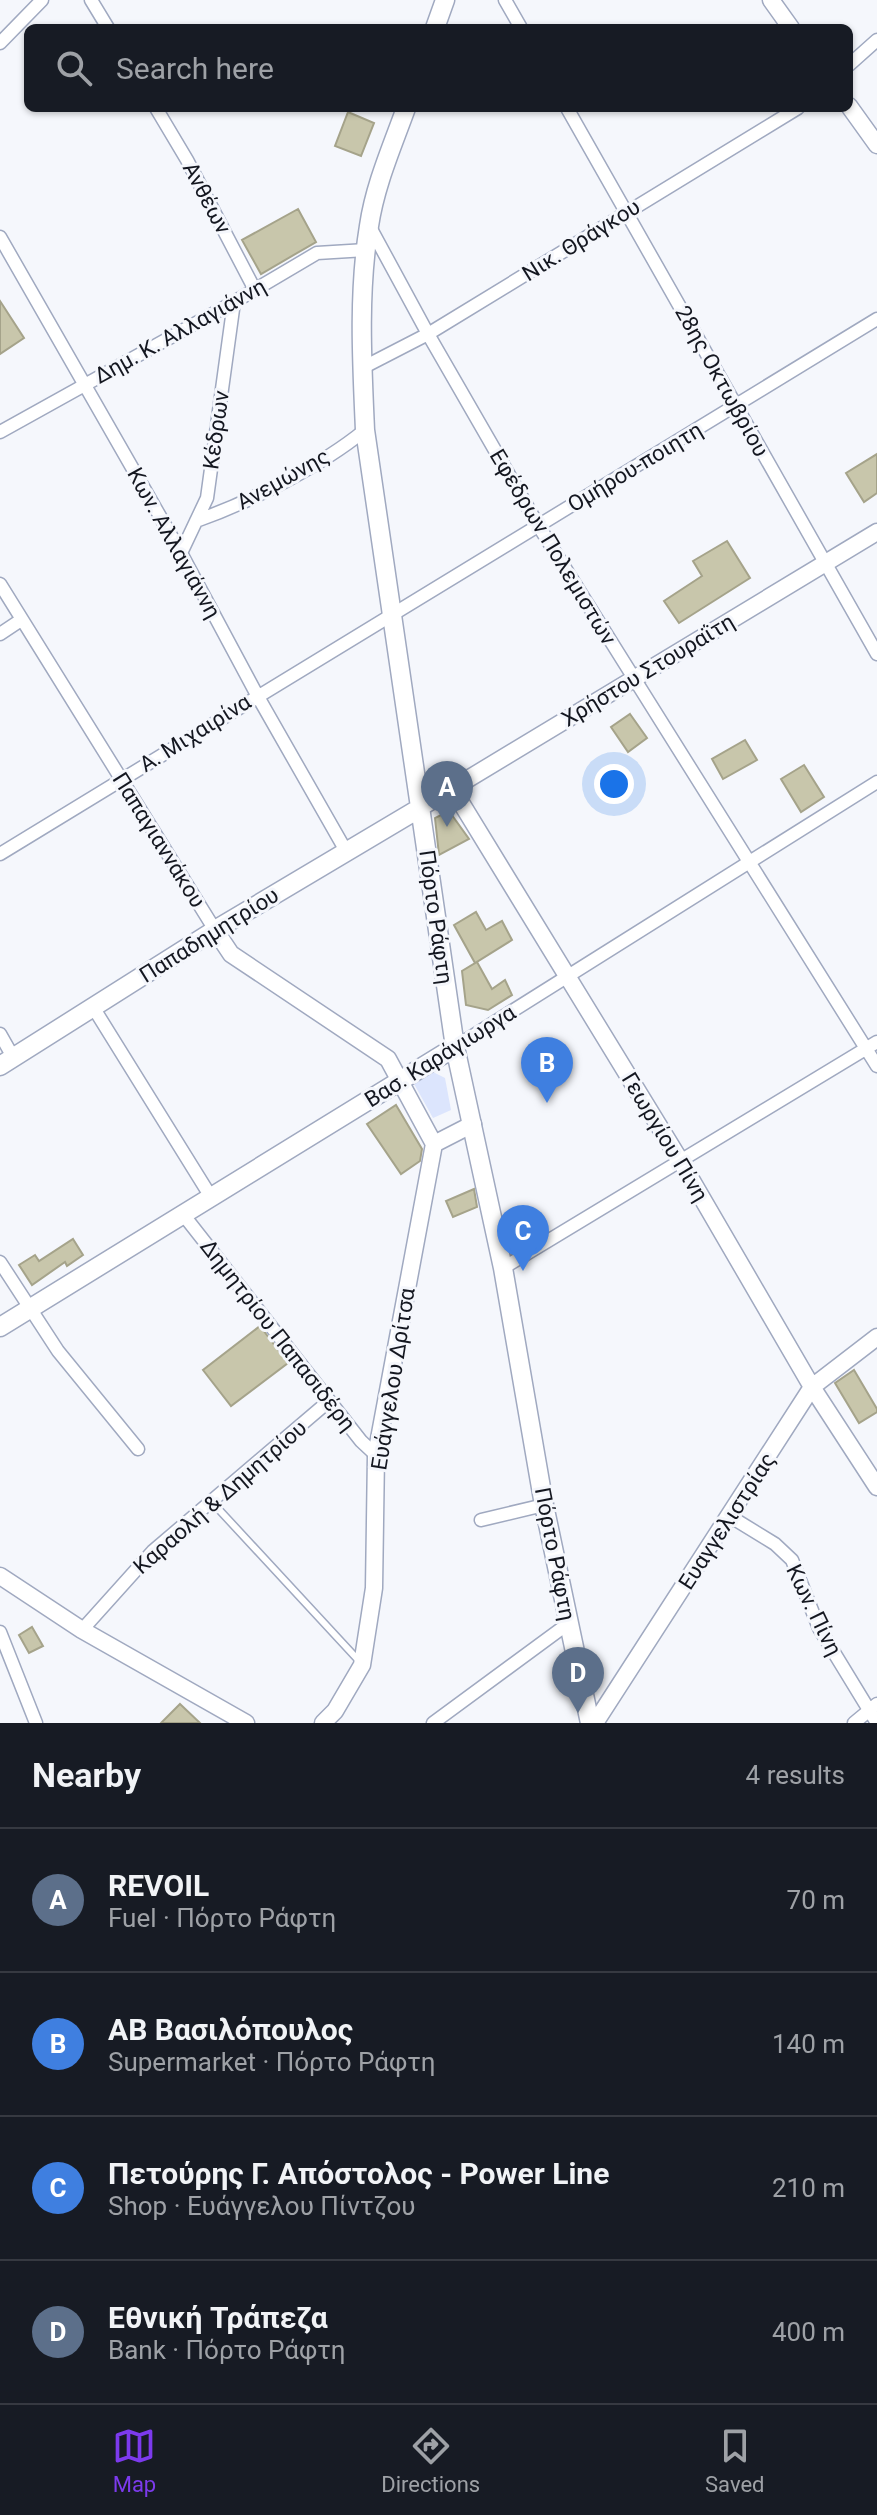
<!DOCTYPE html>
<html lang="en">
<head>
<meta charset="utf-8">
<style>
	:root { --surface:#171b24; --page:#242831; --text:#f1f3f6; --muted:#9ea1a6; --line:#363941; --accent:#7c3aed }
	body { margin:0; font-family:Roboto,sans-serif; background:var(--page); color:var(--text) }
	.you { position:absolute; left:614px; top:784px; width:28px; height:28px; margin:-20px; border:6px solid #fff; border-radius:50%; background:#1a73e8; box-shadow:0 0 0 12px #1a73e833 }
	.badge { display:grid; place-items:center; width:52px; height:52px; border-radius:50%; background:var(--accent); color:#fff; font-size:26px; font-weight:700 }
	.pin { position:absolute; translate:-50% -66px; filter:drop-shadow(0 2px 4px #0008) }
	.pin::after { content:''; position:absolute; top:42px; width:28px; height:24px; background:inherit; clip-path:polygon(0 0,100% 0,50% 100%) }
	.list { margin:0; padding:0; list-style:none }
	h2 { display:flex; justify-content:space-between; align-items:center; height:104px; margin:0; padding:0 32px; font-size:34px }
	h2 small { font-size:26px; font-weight:400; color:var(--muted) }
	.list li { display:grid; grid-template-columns:52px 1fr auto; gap:24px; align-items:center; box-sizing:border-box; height:144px; padding:0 32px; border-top:2px solid var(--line) }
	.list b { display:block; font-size:30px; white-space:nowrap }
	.list p { margin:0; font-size:26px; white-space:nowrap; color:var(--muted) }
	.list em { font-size:26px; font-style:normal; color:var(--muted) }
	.icon { flex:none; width:44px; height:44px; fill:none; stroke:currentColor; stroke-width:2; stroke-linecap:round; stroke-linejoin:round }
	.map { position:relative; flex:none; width:877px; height:1723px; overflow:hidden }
	.search { position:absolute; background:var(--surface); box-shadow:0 2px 6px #0004; left:24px; right:24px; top:24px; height:88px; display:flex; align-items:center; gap:20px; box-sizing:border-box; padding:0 28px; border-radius:12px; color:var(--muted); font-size:30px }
	.sheet { height:680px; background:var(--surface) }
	nav { display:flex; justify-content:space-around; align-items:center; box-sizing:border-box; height:112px; border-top:2px solid var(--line); background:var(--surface); font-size:22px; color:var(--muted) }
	nav a { display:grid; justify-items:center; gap:4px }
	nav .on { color:var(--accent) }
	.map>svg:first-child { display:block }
	.park { fill:#dce5fd }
	.building { fill:#c8c6ab; stroke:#a5a38a; stroke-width:2 }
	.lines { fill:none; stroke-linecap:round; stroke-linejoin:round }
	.service-casing { stroke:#a0a9c0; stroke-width:9 }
	.minor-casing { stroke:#a0a9c0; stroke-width:15 }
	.tertiary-casing { stroke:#a0a9c0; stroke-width:19 }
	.secondary-casing { stroke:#a0a9c0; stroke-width:21 }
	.service { stroke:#fff; stroke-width:6 }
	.minor { stroke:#fff; stroke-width:12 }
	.tertiary { stroke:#fff; stroke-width:16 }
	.secondary { stroke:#fff; stroke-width:18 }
	.labels { text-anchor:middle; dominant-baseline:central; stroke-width:6; stroke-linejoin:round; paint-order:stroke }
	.street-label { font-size:22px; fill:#141720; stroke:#f5f7fc }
</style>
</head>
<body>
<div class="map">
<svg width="877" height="1723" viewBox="0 0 877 1723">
	<rect width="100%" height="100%" fill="#f5f7fc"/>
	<path class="park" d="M431,1071L445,1078L451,1110L433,1118L413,1082Z"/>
	<path class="building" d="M348,112L374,123L361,156L335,146Z
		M298,209L316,242L261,274L242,240Z
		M0,301L24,338L0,354Z
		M877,454V493L864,502L846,473Z
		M727,541L750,578L679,623L664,601L702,576L693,561Z
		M630,714L647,738L628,752L611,727Z
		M745,740L757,760L723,779L712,759Z
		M804,765L824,797L801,812L781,779Z
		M449,811L469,839L439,855L435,818Z
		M476,912L486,930L502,921L512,940L475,963L454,925Z
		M477,962L492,989L505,980L512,995L488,1010L466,1005L462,971Z
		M396,1105L422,1149L420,1161L401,1174L367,1124Z
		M474,1189L477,1207L453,1217L446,1201Z
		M73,1239L83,1255L67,1266L65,1262L32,1285L19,1265L35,1255L39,1261Z
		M260,1326L288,1363L231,1406L203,1370Z
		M854,1370L877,1409V1412L859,1423L835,1383Z
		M32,1627L43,1646L29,1653L19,1635Z
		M180,1704L200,1723H161Z"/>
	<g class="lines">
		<defs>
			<path id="service" d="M211,1501L361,1663"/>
			<path id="minor" d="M91,0L108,28
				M505,0L521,28
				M0,43L42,0
				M849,65L877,40
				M156,108L187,160L255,290
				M567,108L877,654
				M370,227L428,334L538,525L877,1066
				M0,237L181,553L257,695L346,851
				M362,368L428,334L798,108
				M0,432L234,302L317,253L366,250
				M196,521C250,502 321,466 365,430
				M181,553L207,498L234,302
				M0,584L215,930
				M0,634L21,620
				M0,854L877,319
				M93,1007L211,1197
				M0,1034L13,1057
				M455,1047L877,782
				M182,1213L361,1441L376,1455
				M0,1262L58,1351L138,1449
				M503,1268L877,1042
				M731,1517L775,1544L792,1560L819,1628L877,1723
				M481,1520L544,1505
				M82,1630L153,1551L329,1401
				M0,1632L36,1723
				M433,1723L569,1623
				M854,1723L877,1704"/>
			<path id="tertiary" d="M771,0L791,28
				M849,106L877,145
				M452,788L681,1162L812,1387L877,1487
				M420,808L877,532
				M215,930L231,954L388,1059L434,1144L376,1455L374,1588L362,1665L335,1711L323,1723
				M434,1144L473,1124
				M0,1576L82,1630L246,1723
				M595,1723L812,1387L877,1337"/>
			<path id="secondary" d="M435,28L445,0
				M406,108C392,147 375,185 369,226C358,293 362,363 365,430L455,1047L503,1268L544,1505L590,1723
				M0,1066L215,930L420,808
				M0,1327L455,1047"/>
		</defs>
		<use href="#service" class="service-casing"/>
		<use href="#minor" class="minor-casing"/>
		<use href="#tertiary" class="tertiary-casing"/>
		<use href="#secondary" class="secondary-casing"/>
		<use href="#service" class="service"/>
		<use href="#minor" class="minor"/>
		<use href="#tertiary" class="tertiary"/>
		<use href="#secondary" class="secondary"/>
	</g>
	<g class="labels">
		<g class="street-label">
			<text transform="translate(207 198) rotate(62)">Ανθέων</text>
			<text transform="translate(581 240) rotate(-32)">Νικ. Θράγκου</text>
			<text transform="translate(180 331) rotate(-29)">Δημ. Κ. Αλλαγιάννη</text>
			<text transform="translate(722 381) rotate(61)">28ης Οκτωβρίου</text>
			<text transform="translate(216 430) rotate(-82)">Κέδρων</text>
			<text transform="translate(635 467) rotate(-31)">Ομήρου-ποιητη</text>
			<text transform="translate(283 479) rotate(-29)">Ανεμώνης</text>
			<text transform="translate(174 543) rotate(61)">Κων. Αλλαγιάννη</text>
			<text transform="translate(553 547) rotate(59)">Εφέδρων Πολεμιστών</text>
			<text transform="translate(648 670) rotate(-31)">Χρήστου Στουραΐτη</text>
			<text transform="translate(195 733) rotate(-32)">Α. Μιχαιρίνα</text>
			<text transform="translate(159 840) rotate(58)">Παπαγιαννάκου</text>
			<text transform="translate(436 917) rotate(82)">Πόρτο Ράφτη</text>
			<text transform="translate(209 935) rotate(-32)">Παπαδημητρίου</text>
			<text transform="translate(440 1056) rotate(-32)">Βασ. Καράγιωργα</text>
			<text transform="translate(665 1137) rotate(59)">Γεωργίου Πίνη</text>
			<text transform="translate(278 1335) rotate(52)">Δημητρίου Παπασιδέρη</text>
			<text transform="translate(393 1379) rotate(-81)">Ευάγγελου Δρίτσα</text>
			<text transform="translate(220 1497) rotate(-41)">Καραολή &amp; Δημητρίου</text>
			<text transform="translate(727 1521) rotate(-57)">Ευαγγελιστρίας</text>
			<text transform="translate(555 1554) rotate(79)">Πόρτο Ράφτη</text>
			<text transform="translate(814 1610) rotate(64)">Κων. Πίνη</text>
		</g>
	</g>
</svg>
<div class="you"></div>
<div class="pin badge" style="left:447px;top:827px;background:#5c6f8a">A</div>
<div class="pin badge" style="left:547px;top:1103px;background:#3f7fe0">B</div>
<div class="pin badge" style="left:523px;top:1271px;background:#3f7fe0">C</div>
<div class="pin badge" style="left:578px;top:1713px;background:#5c6f8a">D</div>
<div class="search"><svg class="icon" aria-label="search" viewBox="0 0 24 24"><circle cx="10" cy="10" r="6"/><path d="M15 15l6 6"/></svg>Search here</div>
</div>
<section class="sheet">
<h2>Nearby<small>4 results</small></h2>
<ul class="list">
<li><span class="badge" style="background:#5c6f8a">A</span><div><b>REVOIL</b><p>Fuel · Πόρτο Ράφτη</p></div><em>70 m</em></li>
<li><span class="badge" style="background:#3f7fe0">B</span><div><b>ΑΒ Βασιλόπουλος</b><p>Supermarket · Πόρτο Ράφτη</p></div><em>140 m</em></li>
<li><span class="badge" style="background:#3f7fe0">C</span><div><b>Πετούρης Γ. Απόστολος - Power Line</b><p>Shop · Ευάγγελου Πίντζου</p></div><em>210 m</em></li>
<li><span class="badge" style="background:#5c6f8a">D</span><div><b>Εθνική Τράπεζα</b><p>Bank · Πόρτο Ράφτη</p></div><em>400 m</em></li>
</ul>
</section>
<nav>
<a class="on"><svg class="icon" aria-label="map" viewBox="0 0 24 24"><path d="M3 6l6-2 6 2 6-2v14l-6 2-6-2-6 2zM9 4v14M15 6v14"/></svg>Map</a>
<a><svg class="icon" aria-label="directions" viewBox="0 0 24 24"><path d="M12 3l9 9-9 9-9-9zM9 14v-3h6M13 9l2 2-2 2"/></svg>Directions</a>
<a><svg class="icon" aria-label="saved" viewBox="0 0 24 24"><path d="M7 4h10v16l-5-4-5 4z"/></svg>Saved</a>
</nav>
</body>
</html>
